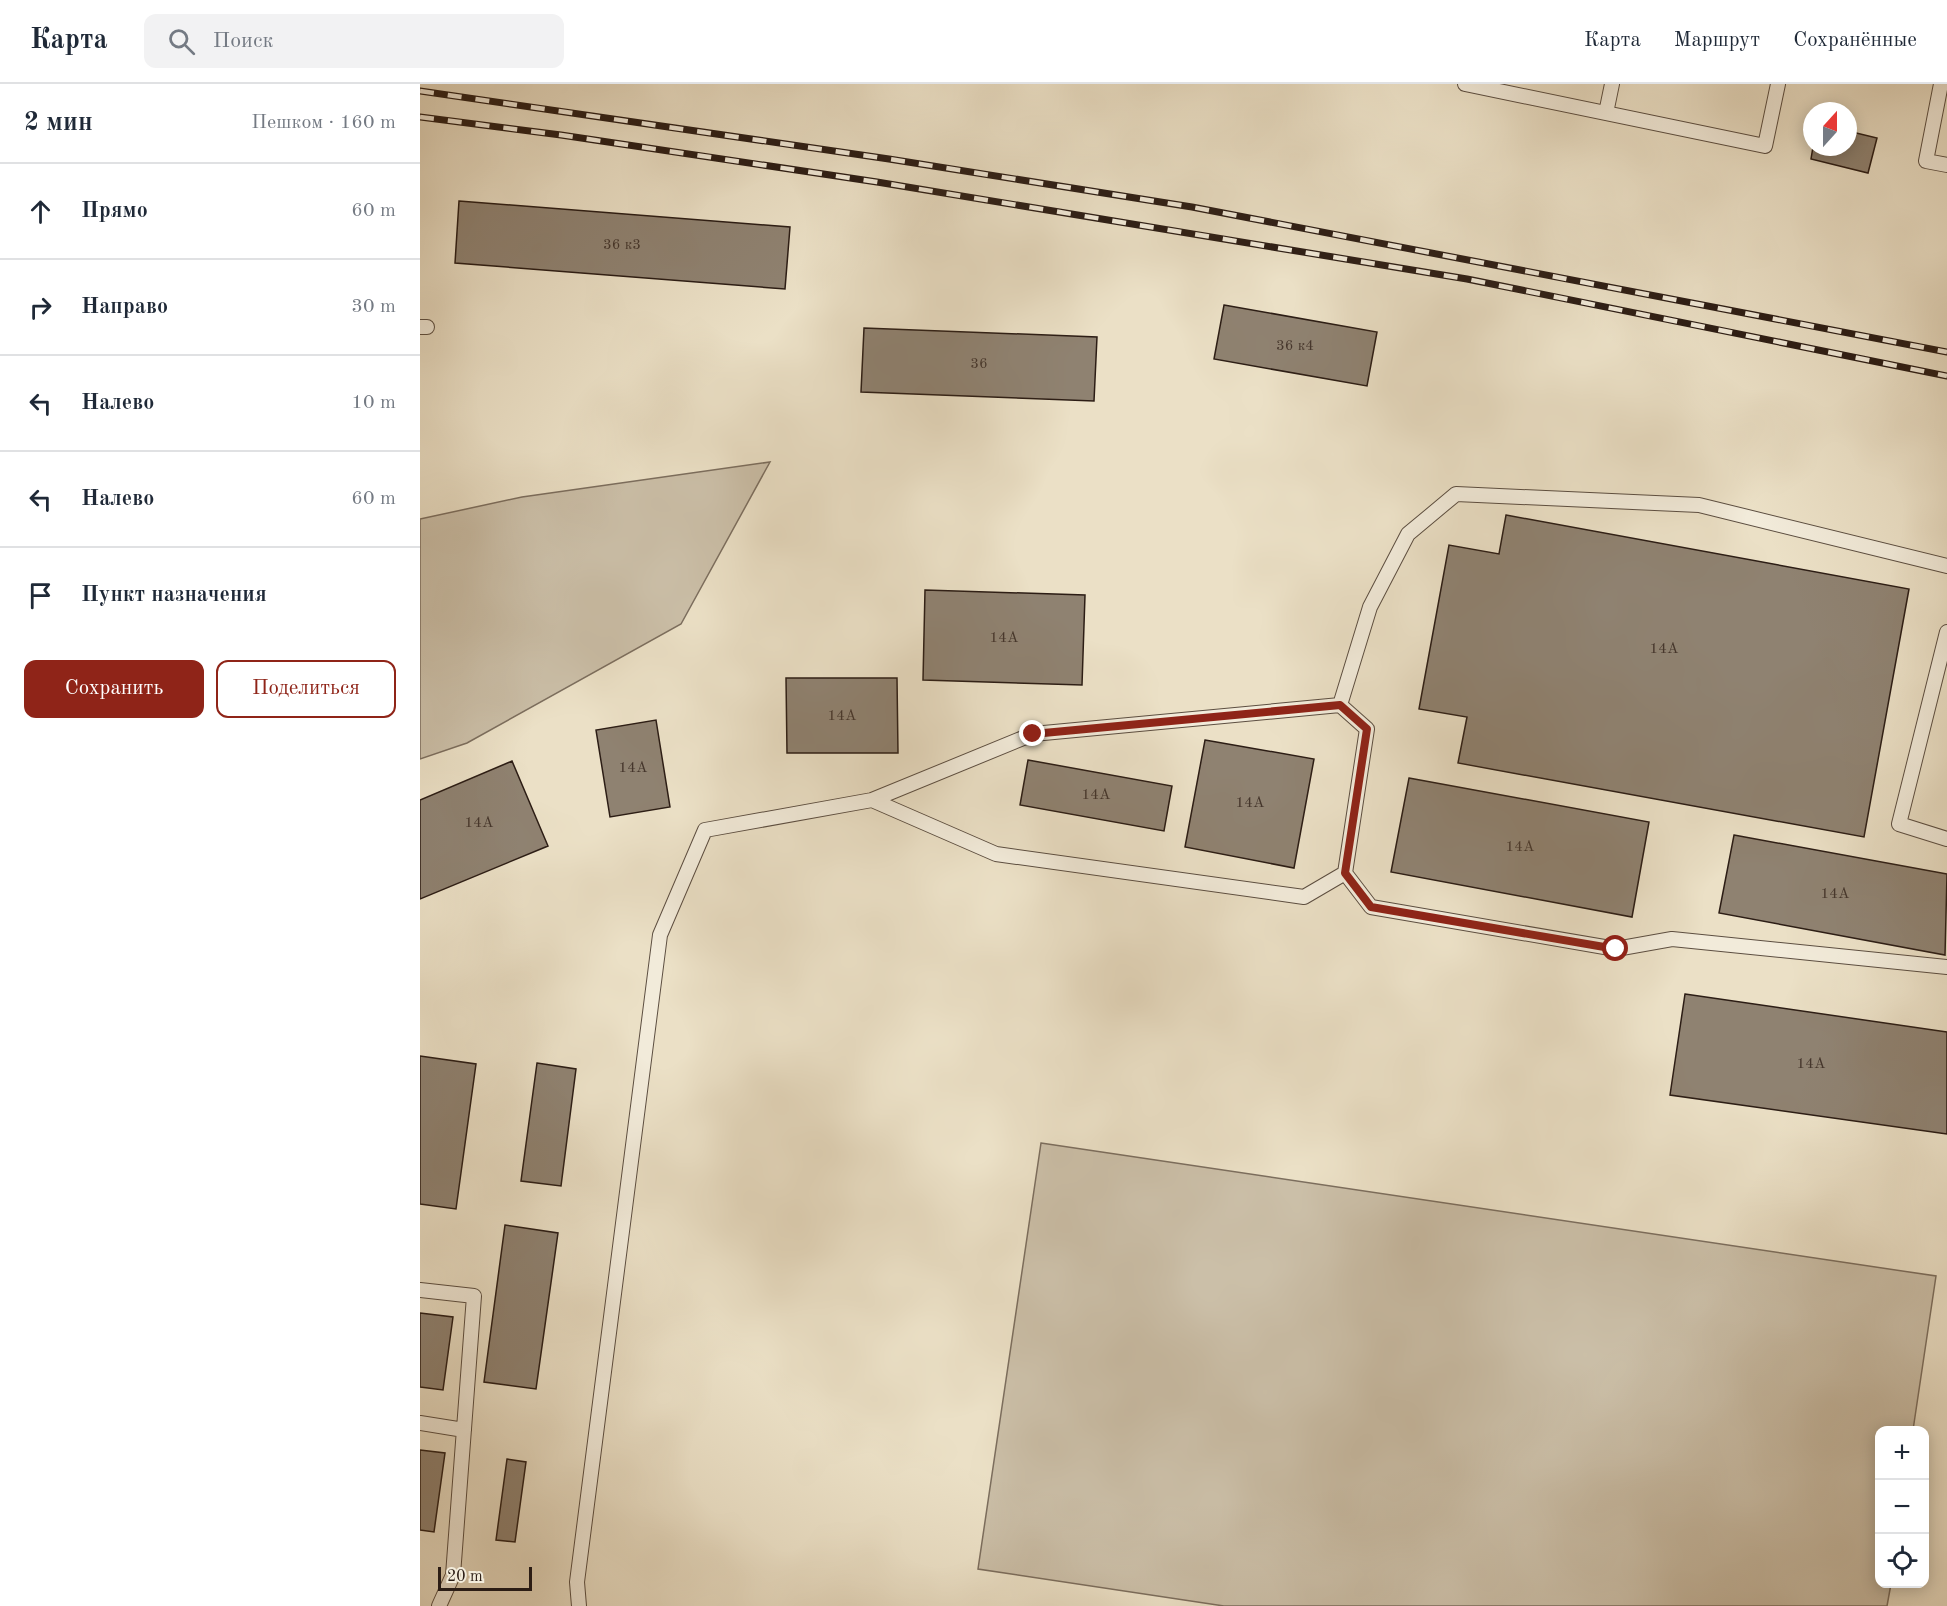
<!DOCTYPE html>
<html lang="ru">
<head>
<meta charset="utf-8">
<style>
	:root { --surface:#fff; --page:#f2f2f3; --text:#1f2937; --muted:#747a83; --line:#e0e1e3; --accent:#8f2418 }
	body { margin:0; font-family:"Old Standard TT",serif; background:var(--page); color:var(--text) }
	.controls { position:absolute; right:18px; bottom:18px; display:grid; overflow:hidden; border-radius:12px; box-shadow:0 3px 15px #0003 }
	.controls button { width:54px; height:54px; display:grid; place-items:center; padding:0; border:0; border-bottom:2px solid var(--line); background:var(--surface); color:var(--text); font:30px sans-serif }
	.compass { position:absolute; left:1383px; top:18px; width:54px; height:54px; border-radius:50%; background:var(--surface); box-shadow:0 3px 15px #0003; rotate:21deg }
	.scale { position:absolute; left:18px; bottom:15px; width:94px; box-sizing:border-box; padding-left:6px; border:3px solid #2c1d15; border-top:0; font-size:16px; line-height:21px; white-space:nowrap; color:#2c1d15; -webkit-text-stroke:4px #f2ebda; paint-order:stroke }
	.stop { position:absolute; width:18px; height:18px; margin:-14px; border:4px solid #8f2418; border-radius:50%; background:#fff }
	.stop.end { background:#8f2418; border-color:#fff; box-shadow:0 2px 6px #0008 }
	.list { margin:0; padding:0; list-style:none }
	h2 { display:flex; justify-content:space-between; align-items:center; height:78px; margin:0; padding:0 24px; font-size:26px }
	h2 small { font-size:20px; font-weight:400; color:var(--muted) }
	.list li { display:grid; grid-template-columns:39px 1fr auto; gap:18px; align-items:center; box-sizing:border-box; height:96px; padding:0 24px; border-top:2px solid var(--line) }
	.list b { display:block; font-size:22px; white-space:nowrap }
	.list em { font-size:20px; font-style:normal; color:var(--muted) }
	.actions { display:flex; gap:12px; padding:18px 24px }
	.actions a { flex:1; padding:14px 0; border:2px solid var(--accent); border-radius:12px; text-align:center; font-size:21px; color:var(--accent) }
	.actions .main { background:var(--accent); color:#fff }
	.icon { flex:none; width:33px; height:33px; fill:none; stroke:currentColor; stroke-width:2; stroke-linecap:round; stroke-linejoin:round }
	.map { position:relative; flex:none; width:1527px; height:1522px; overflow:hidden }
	header { display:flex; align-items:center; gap:36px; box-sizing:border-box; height:84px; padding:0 30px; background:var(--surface); border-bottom:2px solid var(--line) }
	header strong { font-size:28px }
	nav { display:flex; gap:33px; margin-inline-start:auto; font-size:21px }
	.search { width:420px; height:54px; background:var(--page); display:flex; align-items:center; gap:15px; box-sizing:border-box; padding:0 21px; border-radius:12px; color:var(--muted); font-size:22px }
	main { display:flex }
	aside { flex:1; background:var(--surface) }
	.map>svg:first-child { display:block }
	.green { fill:#cbbfa8; stroke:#7c6e5e; stroke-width:1.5 }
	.building { fill:#8f8271; stroke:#2c1d15; stroke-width:1.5 }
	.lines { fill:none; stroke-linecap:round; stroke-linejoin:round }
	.lane-casing { stroke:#5c4e41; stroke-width:16 }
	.lane { stroke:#f2ebda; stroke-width:14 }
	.rail-casing { stroke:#2c1d15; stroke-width:7 }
	.rail { stroke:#f2ebda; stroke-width:4.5; stroke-dasharray:14; stroke-linecap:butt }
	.route { stroke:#8f2418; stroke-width:8 }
	.labels { text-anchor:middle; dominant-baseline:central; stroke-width:4.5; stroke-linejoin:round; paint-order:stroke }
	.number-label { font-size:15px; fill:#45362c }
</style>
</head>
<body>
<header>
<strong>Карта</strong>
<div class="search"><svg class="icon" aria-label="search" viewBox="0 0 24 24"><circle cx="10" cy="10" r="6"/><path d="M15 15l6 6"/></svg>Поиск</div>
<nav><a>Карта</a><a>Маршрут</a><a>Сохранённые</a></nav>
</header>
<main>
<aside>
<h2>2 мин<small>Пешком · 160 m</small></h2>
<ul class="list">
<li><svg class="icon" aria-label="ahead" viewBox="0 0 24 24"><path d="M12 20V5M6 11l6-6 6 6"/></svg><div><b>Прямо</b></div><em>60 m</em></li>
<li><svg class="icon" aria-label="right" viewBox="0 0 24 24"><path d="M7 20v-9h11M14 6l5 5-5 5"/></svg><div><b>Направо</b></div><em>30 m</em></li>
<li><svg class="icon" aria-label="left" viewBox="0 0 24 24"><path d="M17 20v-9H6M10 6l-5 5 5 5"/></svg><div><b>Налево</b></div><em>10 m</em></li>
<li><svg class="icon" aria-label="left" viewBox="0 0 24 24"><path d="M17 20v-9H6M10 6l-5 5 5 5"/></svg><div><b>Налево</b></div><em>60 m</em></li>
<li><svg class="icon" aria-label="arrive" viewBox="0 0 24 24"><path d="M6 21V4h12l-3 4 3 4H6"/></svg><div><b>Пункт назначения</b></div></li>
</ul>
<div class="actions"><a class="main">Сохранить</a><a>Поделиться</a></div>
</aside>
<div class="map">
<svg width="1527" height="1522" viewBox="0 0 1527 1522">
	<rect width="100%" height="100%" fill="#ebe0c6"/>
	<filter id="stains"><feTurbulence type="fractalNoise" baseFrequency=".00333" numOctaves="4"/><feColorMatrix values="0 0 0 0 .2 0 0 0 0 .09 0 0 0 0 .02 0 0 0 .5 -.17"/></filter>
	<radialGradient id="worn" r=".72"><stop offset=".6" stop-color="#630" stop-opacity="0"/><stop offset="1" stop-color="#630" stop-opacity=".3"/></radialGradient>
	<path class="green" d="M350,378L261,540L47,659L0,675V435L102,413Z
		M621,1059L1516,1192L1493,1346H1460V1500H1471L1467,1522H804L558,1485Z"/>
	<path class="building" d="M1428,47L1457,54L1448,89L1391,75L1393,63H1428Z
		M39,117L370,143L365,205L35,179Z
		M804,221L957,248L947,302L794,275Z
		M444,244L677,253L674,317L441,308Z
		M1086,431L1489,505L1444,753L1038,679L1047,633L999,625L1029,461L1079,470Z
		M1086,431L1489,505L1444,753L1038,679L1047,633L999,625L1029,461L1079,470Z
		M505,506L665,511L662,601L503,596Z
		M505,506L665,511L662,601L503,596Z
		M366,594H477L478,669H367Z
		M366,594H477L478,669H367Z
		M236,636L250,723L190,733L176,646Z
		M236,636L250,723L190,733L176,646Z
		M785,656L894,675L874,784L765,763Z
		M785,656L894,675L874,784L765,763Z
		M608,676L752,702L744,747L600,721Z
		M608,676L752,702L744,747L600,721Z
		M92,677L128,762L0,815V716Z
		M92,677L128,762L0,815V716Z
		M989,694L1229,738L1212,833L971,788Z
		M989,694L1229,738L1212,833L971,788Z
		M1314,751L1527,790L1525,871L1299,829Z
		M1314,751L1527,790L1525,871L1299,829Z
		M1265,910L1527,948V1050L1250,1011Z
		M1265,910L1527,948V1050L1250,1011Z
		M0,972L56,980L36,1125L0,1120Z
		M117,979L156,985L141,1102L101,1097Z
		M85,1141L138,1149L116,1305L64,1298Z
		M0,1229L33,1233L23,1306L0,1303Z
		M0,1366L25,1369L14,1448L0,1446Z
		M87,1375L106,1378L95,1458L76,1456Z"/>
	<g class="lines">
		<defs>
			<path id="lane" d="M1045,0L1345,62L1358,0
				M1521,0L1506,77L1527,81
				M1186,29L1192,0
				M0,243H7
				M1527,548L1479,740L1527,755
				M920,621L950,523L988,450L1036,410L1279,421L1527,482
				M452,716L576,770L884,813L925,789
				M0,1206L54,1212L33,1491L19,1522
				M0,1339L44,1346
				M159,1522L157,1498L240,851L285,746L452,716L613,650L920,621L947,645L925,789L951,823L1196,865L1252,855L1527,883"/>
		</defs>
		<use href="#lane" class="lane-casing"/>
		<use href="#lane" class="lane"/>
		<defs>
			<path id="rail" d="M0,7L469,75L772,123L1527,268
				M0,33L141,51L457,98L1047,195L1527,292"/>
		</defs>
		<use href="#rail" class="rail-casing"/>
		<use href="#rail" class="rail"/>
	</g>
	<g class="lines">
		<path class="route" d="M613,650L920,621L947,645L925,789L951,823L1196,865"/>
	</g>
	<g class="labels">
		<g class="number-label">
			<text x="202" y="161">36 к3</text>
			<text x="875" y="262">36 к4</text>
			<text x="559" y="280">36</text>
			<text x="584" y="554">14А</text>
			<text x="1244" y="565">14А</text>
			<text x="422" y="632">14А</text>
			<text x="213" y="684">14А</text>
			<text x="676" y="711">14А</text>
			<text x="830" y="719">14А</text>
			<text x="59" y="739">14А</text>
			<text x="1100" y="763">14А</text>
			<text x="1415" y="810">14А</text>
			<text x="1391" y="980">14А</text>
		</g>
	</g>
	<rect width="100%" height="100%" filter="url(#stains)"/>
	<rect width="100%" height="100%" fill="url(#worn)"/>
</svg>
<div class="controls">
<button>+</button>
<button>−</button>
<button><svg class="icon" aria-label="locate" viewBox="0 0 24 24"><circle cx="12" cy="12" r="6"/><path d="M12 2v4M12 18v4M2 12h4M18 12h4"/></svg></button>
</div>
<svg class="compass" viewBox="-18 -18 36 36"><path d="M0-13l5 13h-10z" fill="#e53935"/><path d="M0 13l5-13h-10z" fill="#747a83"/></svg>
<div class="scale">20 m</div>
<div class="stop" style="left:1196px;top:865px"></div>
<div class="stop end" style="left:613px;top:650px"></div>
</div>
</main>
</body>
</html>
